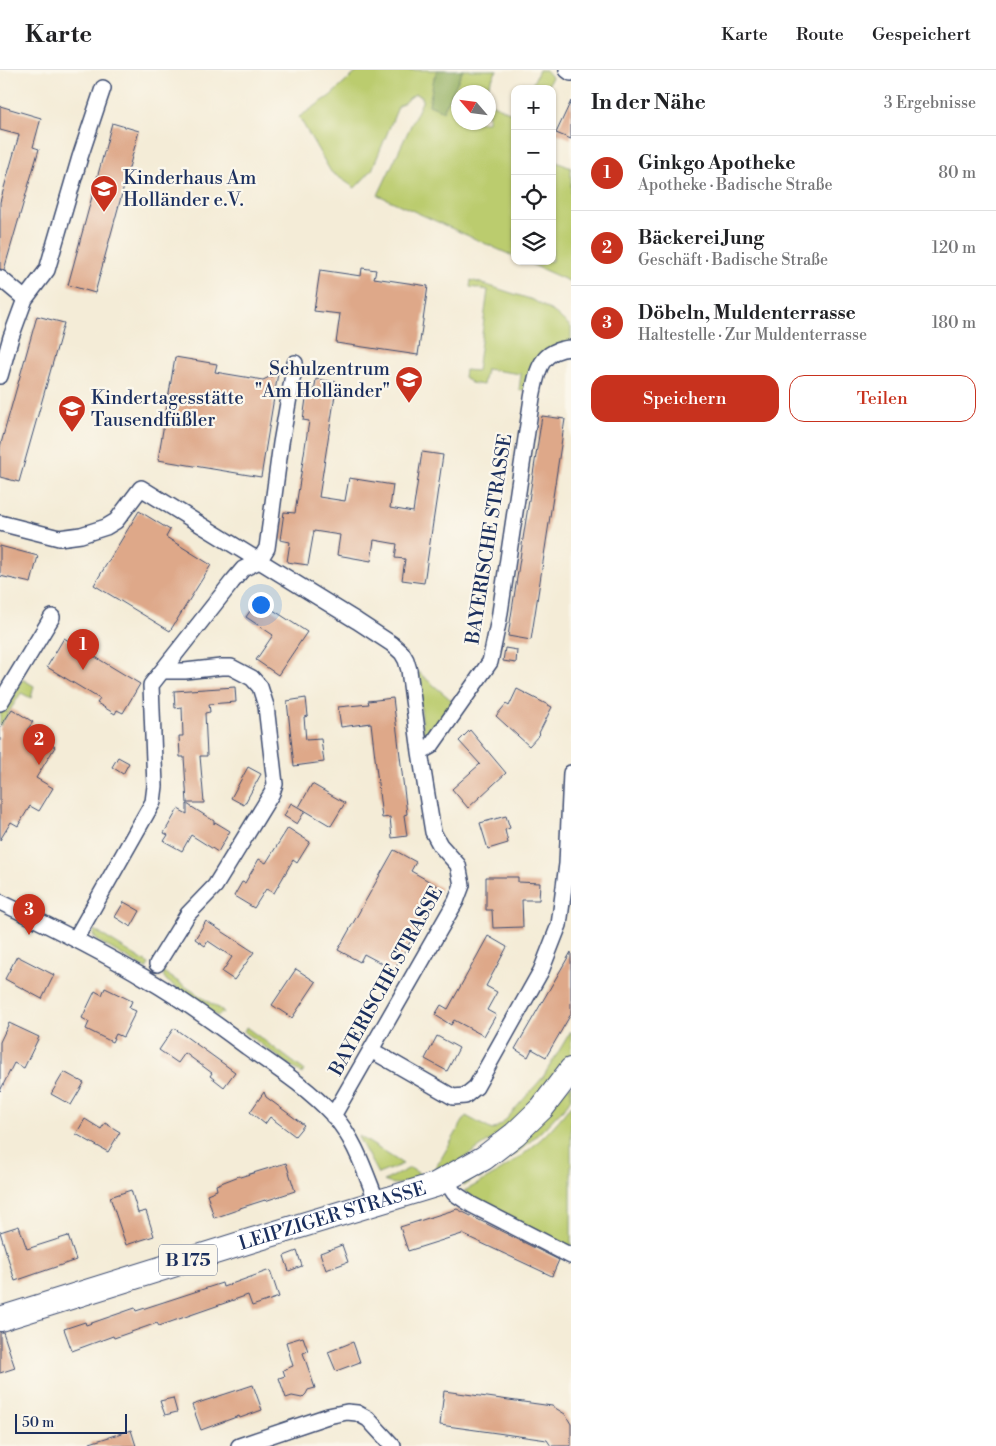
<!DOCTYPE html>
<html lang="de">
<head>
<meta charset="utf-8">
<style>
	:root { --surface:#fff; --page:#f2f2f2; --text:#202124; --muted:#757577; --line:#e0e0e0; --accent:#c8321e }
	body { margin:0; font-family:"Libre Bodoni",serif; background:var(--page); color:var(--text) }
	.controls { position:absolute; right:15px; top:15px; display:grid; overflow:hidden; border-radius:10px; box-shadow:0 1px 4px #0004 }
	.controls button { width:45px; height:45px; display:grid; place-items:center; padding:0; border:0; border-bottom:1px solid var(--line); background:var(--surface); color:var(--text); font:25px sans-serif }
	.compass { position:absolute; left:451px; top:15px; width:45px; height:45px; border-radius:50%; background:var(--surface); box-shadow:0 1px 4px #0004; rotate:298deg }
	.scale { position:absolute; left:15px; bottom:12px; width:112px; box-sizing:border-box; padding-left:5px; border:2px solid #1b2f5e; border-top:0; font-size:14px; line-height:18px; white-space:nowrap; color:#1b2f5e; -webkit-text-stroke:4px #fbf7ec; paint-order:stroke }
	.you { position:absolute; left:260px; top:534px; width:18px; height:18px; margin:-12px; border:4px solid #fff; border-radius:50%; background:#1a73e8; box-shadow:0 0 0 8px #1a73e833 }
	.badge { display:grid; place-items:center; width:32px; height:32px; border-radius:50%; background:var(--accent); color:#fff; font-size:16px; font-weight:700 }
	.pin { position:absolute; translate:-50% -41px; filter:drop-shadow(0 1px 2px #0008) }
	.pin::after { content:''; position:absolute; top:26px; width:18px; height:15px; background:inherit; clip-path:polygon(0 0,100% 0,50% 100%) }
	.list { margin:0; padding:0; list-style:none }
	h2 { display:flex; justify-content:space-between; align-items:center; height:65px; margin:0; padding:0 20px; font-size:21px }
	h2 small { font-size:16px; font-weight:400; color:var(--muted) }
	.list li { display:grid; grid-template-columns:32px 1fr auto; gap:15px; align-items:center; box-sizing:border-box; height:75px; padding:0 20px; border-top:1px solid var(--line) }
	.list b { display:block; font-size:19px; white-space:nowrap }
	.list p { margin:0; font-size:16px; white-space:nowrap; color:var(--muted) }
	.list em { font-size:16px; font-style:normal; color:var(--muted) }
	.actions { display:flex; gap:10px; padding:15px 20px }
	.actions a { flex:1; padding:11px 0; border:1px solid var(--accent); border-radius:15px; text-align:center; font-size:18px; color:var(--accent) }
	.actions .main { background:var(--accent); color:#fff }
	.icon { flex:none; width:28px; height:28px; fill:none; stroke:currentColor; stroke-width:2; stroke-linecap:round; stroke-linejoin:round }
	.map { position:relative; flex:none; width:571px; height:1376px; overflow:hidden }
	header { display:flex; align-items:center; gap:30px; box-sizing:border-box; height:70px; padding:0 25px; background:var(--surface); border-bottom:1px solid var(--line) }
	header strong { font-size:24px }
	nav { display:flex; gap:28px; margin-inline-start:auto; font-size:18px }
	main { display:flex }
	aside { flex:1; background:var(--surface) }
	.map>svg:first-child { display:block }
	.green { fill:#bbcc6e; stroke:#6b7e66 }
	.forest { fill:#94b061; stroke:#587060 }
	.building { fill:#dea889 }
	.lines { fill:none; stroke-linecap:round; stroke-linejoin:round }
	.street-casing { stroke:#3c4b70; stroke-width:18 }
	.primary-casing { stroke:#3c4b70; stroke-width:26 }
	.street { stroke:#fff; stroke-width:15 }
	.primary { stroke:#fff; stroke-width:24 }
	.labels { text-anchor:middle; dominant-baseline:central; stroke-width:4.5; stroke-linejoin:round; paint-order:stroke }
	.shield { fill:#fbf7ec; stroke:#5e6b89; stroke-width:1 }
	.shield-label { font-size:18px; font-weight:bold; fill:#1b2f5e }
	.poi-label { font-size:19px; fill:#1b2f5e; stroke:#fbf7ec; text-anchor:start }
	.street-label { font-size:19px; fill:#1b2f5e; stroke:#fbf7ec }
</style>
</head>
<body>
<header>
<strong>Karte</strong>
<nav><a>Karte</a><a>Route</a><a>Gespeichert</a></nav>
</header>
<main>
<div class="map">
<svg width="571" height="1376" viewBox="0 0 571 1376">
	<rect width="100%" height="100%" fill="#fbf7ec"/>
	<filter id="ink" filterUnits="userSpaceOnUse"><feTurbulence type="fractalNoise" baseFrequency=".02" numOctaves="2"/><feDisplacementMap in="SourceGraphic" scale="10" xChannelSelector="R" yChannelSelector="G"/><feConvolveMatrix kernelMatrix="1 2 1 2 8 2 1 2 1" color-interpolation-filters="sRGB"/></filter>
	<filter id="wash" filterUnits="userSpaceOnUse"><feTurbulence type="fractalNoise" baseFrequency=".0096" numOctaves="4" result="noise"/><feDisplacementMap in="SourceGraphic" scale="20" xChannelSelector="R" yChannelSelector="G"/><feGaussianBlur stdDeviation="1.12" result="paint"/><feColorMatrix in="noise" values="0 0 0 0 0 0 0 0 0 0 0 0 0 0 0 0 0 1.4 0 .05"/><feComposite in="paint" operator="in"/></filter>
	<g filter="url(#wash)">
		<rect width="100%" height="100%" fill="#f4ecd7"/>
		<path class="green" d="M359,0H438L434,8L443,41L463,0H497L485,22H458V52H488L489,32L515,45V187L378,125L422,32V26L415,24L398,37L372,100L355,118L331,102L299,47L330,26Z
			M539,0H546L552,7L546,19H530Z
			M552,90L571,98V212L524,191H552Z
			M471,210L533,230L555,243L571,257V273L526,320H519L521,304L486,299L483,315L471,313L464,307L465,300L477,301L488,220L470,217Z
			M417,601L456,634L429,671L424,670Z
			M22,610H24L34,616L31,628L21,623L0,656V644Z
			M94,860L149,894L146,899L98,871L93,865Z
			M162,901L224,942L217,946L167,911L164,907Z
			M246,957L304,1000L302,1004L244,962Z
			M571,961V987L559,1005L519,1051L440,1104L435,1099L466,1046L492,1060L502,1054L543,1007Z
			M571,1015C571,1018 571,1023 571,1027C570,1033 562,1040 557,1045C533,1071 509,1091 479,1109L478,1106L463,1116L460,1111Z
			M571,1035V1179L490,1140L464,1121C508,1099 541,1075 571,1035Z
			M359,1066L403,1094L378,1104L358,1067Z
			M410,1098L427,1108C413,1111 398,1118 384,1111Z"/>
		<path class="forest" d="M438,0H463L443,41L429,35L434,8Z"/>
		<g id="blocks">
			<path class="building" d="M571,31V69L556,63Z
				M0,36L41,48L33,77L39,79L4,200L0,199V132L19,65L0,60Z
				M112,53L139,61L95,223L68,215Z
				M362,198L376,200L374,208L428,216L418,285L336,273L340,244L314,241L320,200L361,206Z
				M37,246L64,253L19,412L0,407V377Z
				M175,287L217,294L215,302L263,310L278,303L261,407L158,390Z
				M316,309L337,312L319,427L345,431L349,408L393,415L390,438L413,442L422,382L443,385L424,513L402,510L405,489L395,488L397,474L374,470L371,491L337,485L340,465L314,461L308,495L287,492L290,472L280,470L284,442L295,443L309,351L303,350L307,321L314,323Z
				M542,346L565,349L531,570L508,566Z
				M139,441L170,460L166,467L211,495L170,561L94,515Z
				M0,476L38,486L31,513L0,506Z
				M261,525L273,534L270,538L307,562L278,605L256,590L273,565L246,547Z
				M64,568L140,614L123,643L117,640L115,644L97,633L100,629L47,597Z
				M505,578L517,580L516,593L503,591Z
				M235,617L236,632L209,634L210,642L205,643L207,686H200L204,733H187L184,687H180L179,666H183L182,637L175,638L174,621Z
				M517,619L552,637L539,663L540,664L529,676L496,646L506,634L509,636Z
				M306,628L308,646L304,647L306,670L321,669L324,692L294,696L287,631Z
				M393,628L407,744L404,745L407,766L392,768L390,747L382,748L371,653L341,657L338,637L369,634L368,631Z
				M12,639L33,652L27,660L55,677L36,708L53,718L39,741L30,736L18,756L11,752L0,770V658Z
				M470,660L506,703L468,738L452,719L480,694L459,671Z
				M118,687L129,693L123,704L112,697Z
				M248,697L261,704L244,735L231,728Z
				M312,714L345,733L331,756L299,737Z
				M291,733L305,741L297,754L284,746Z
				M187,734L214,751V754L215,752L230,761L218,782L191,765L182,781L164,771L168,765L164,763L178,739L187,744Z
				M506,746L510,758L505,760L508,773L488,779L480,753Z
				M288,758L310,772L297,793L293,790L274,823L266,819L254,838L234,826L242,812L245,813L259,789L266,793Z
				M394,780L416,792L411,801L441,818L394,900L364,884L360,892L338,880Z
				M486,807H518V812L540,813L539,830H522L523,857L493,858L492,840H486Z
				M124,832L140,841L131,857L115,847Z
				M206,851L254,882L234,910L222,902L232,887L208,871L205,876L195,869Z
				M488,866L507,877L486,916L497,922L487,940L496,945L484,966L454,950L451,955L435,945L441,935L448,939Z
				M571,882V944L546,987L532,979L528,987L515,979Z
				M17,886L54,905L42,929L5,909Z
				M296,899L316,912L292,948L272,935Z
				M105,918L132,931L129,938L136,941L123,967L116,964L112,972L86,959L89,952L82,948L95,921L102,925Z
				M9,953L39,967L24,998L14,993L0,1021V972Z
				M174,958L235,1002L224,1017L210,1006L212,1003L185,983L178,993L159,980Z
				M437,966L459,978L447,1001L425,989Z
				M64,1002L84,1013L71,1035L51,1024Z
				M264,1022L266,1027L304,1055L295,1066L270,1047L265,1054L250,1042Z
				M85,1049L101,1059L105,1053L120,1062L108,1082L76,1064Z
				M286,1093L295,1121L265,1131V1130L240,1138V1139L214,1148L207,1124L217,1120L216,1115L239,1106L240,1107Z
				M131,1120L138,1143L146,1141L154,1166L126,1175L110,1127Z
				M457,1139L559,1190L552,1206L462,1164L408,1181L400,1157Z
				M19,1156L27,1179L68,1166L76,1190L15,1211L0,1162Z
				M342,1175L348,1192L326,1200L320,1183Z
				M297,1181L302,1196L289,1201L284,1186Z
				M270,1200L279,1227L252,1236L248,1225L159,1256L157,1253L114,1268L113,1266L72,1281L64,1259L85,1252L86,1255L135,1238L136,1241L222,1213L223,1217Z
				M0,1262H3L15,1298L0,1303Z
				M303,1267L308,1281L303,1283L315,1318L308,1320L306,1324L302,1328L292,1326L286,1328L279,1308L285,1306L283,1300L293,1296L286,1272Z
				M353,1272L360,1292L336,1301L328,1282Z
				M253,1315L262,1340L240,1348L239,1346L201,1360L192,1335Z
				M444,1321L552,1336L565,1344L571,1354V1376H551L547,1370L440,1355Z
				M173,1328L177,1342L165,1345L160,1331Z
				M131,1360L136,1376H91L90,1373Z"/>
		</g>
	</g>
	<g filter="url(#ink)">
		<use href="#blocks" fill-opacity="0" stroke="#3c4b70" stroke-width="1"/>
		<g class="lines">
			<defs>
				<path id="street" d="M567,0L571,3
					M0,208L25,229
					M0,306L11,267L25,229L47,200L80,87L103,18
					M0,453L59,468L81,465L106,457L116,451L141,418L357,551L392,574L402,583L406,590L409,600L420,682
					M0,633L52,547
					M0,832C50,856 99,880 147,909C182,929 215,953 247,977C277,998 308,1018 333,1045C355,1069 365,1102 377,1132
					M76,868L153,732L155,716L151,615L232,512L243,499L259,491L267,478L281,373L295,293
					M157,894L188,844L215,816L272,723L275,714L266,636L260,617L252,608L231,597H221L185,601H162
					M371,980L453,1027L465,1026L476,1017L541,901L559,855L567,794L571,703
					M333,1046L456,831L462,815L458,795L440,775L433,762L420,682L431,676L490,592L499,549L532,328C537,302 539,280 571,278
					M445,1109L454,1123L472,1135L571,1186
					M239,1376L328,1346L347,1342L357,1343L368,1349L393,1376"/>
				<g id="primary">
					<path id="s1" d="M0,1249L253,1170L435,1115L484,1088L515,1064L542,1038L571,1000"/>
				</g>
			</defs>
			<use href="#street" class="street-casing"/>
			<use href="#primary" class="primary-casing"/>
			<use href="#street" class="street"/>
			<use href="#primary" class="primary"/>
		</g>
	</g>
	<defs>
		<symbol id="school-pin" viewBox="-11 -11 22 30"><path d="M0 17L-7.5 6A9.5 9.5 0 1 1 7.5 6Z" fill="#c8321e" stroke="#fbf7ec"/><path d="M0-5L7-2L0 1L-7-2ZM-4 1L0 2.5L4 1V4Q0 6-4 4Z" fill="#fff"/></symbol>
	</defs>
	<g fill-rule="evenodd">
		<use href="#school-pin" x="88" y="103" width="32" height="43"/>
		<use href="#school-pin" x="393" y="294" width="32" height="43"/>
		<use href="#school-pin" x="56" y="323" width="32" height="43"/>
	</g>
	<g class="labels">
		<rect class="shield" x="159" y="1174.5" width="58" height="31" rx="4"/>
		<g class="shield-label">
			<text x="188" y="1190">B 175</text>
		</g>
		<g class="poi-label">
			<text x="123" y="108">Kinderhaus Am<tspan x="123" dy="22">Holländer e.V.</tspan></text>
			<text x="390" y="299" text-anchor="end">Schulzentrum<tspan x="390" dy="22">"Am Holländer"</tspan></text>
			<text x="91" y="328">Kindertagesstätte<tspan x="91" dy="22">Tausendfüßler</tspan></text>
		</g>
		<g class="street-label">
			<text transform="translate(489 469) rotate(-81)">BAYERISCHE STRASSE</text>
			<text transform="translate(386 911) rotate(-61)">BAYERISCHE STRASSE</text>
			<text stroke="none"><textPath href="#s1" startOffset="348">LEIPZIGER STRASSE</textPath></text>
		</g>
	</g>
</svg>
<div class="controls">
<button>+</button>
<button>−</button>
<button><svg class="icon" aria-label="locate" viewBox="0 0 24 24"><circle cx="12" cy="12" r="6"/><path d="M12 2v4M12 18v4M2 12h4M18 12h4"/></svg></button>
<button><svg class="icon" aria-label="layers" viewBox="0 0 24 24"><path d="M12 4l9 5-9 5-9-5zM3 14l9 5 9-5"/></svg></button>
</div>
<svg class="compass" viewBox="-18 -18 36 36"><path d="M0-13l5 13h-10z" fill="#e53935"/><path d="M0 13l5-13h-10z" fill="#757577"/></svg>
<div class="scale">50 m</div>
<div class="you"></div>
<div class="pin badge" style="left:83px;top:600px">1</div>
<div class="pin badge" style="left:39px;top:695px">2</div>
<div class="pin badge" style="left:29px;top:865px">3</div>
</div>
<aside>
<h2>In der Nähe<small>3 Ergebnisse</small></h2>
<ul class="list">
<li><span class="badge">1</span><div><b>Ginkgo Apotheke</b><p>Apotheke · Badische Straße</p></div><em>80 m</em></li>
<li><span class="badge">2</span><div><b>Bäckerei Jung</b><p>Geschäft · Badische Straße</p></div><em>120 m</em></li>
<li><span class="badge">3</span><div><b>Döbeln, Muldenterrasse</b><p>Haltestelle · Zur Muldenterrasse</p></div><em>180 m</em></li>
</ul>
<div class="actions"><a class="main">Speichern</a><a>Teilen</a></div>
</aside>
</main>
</body>
</html>
